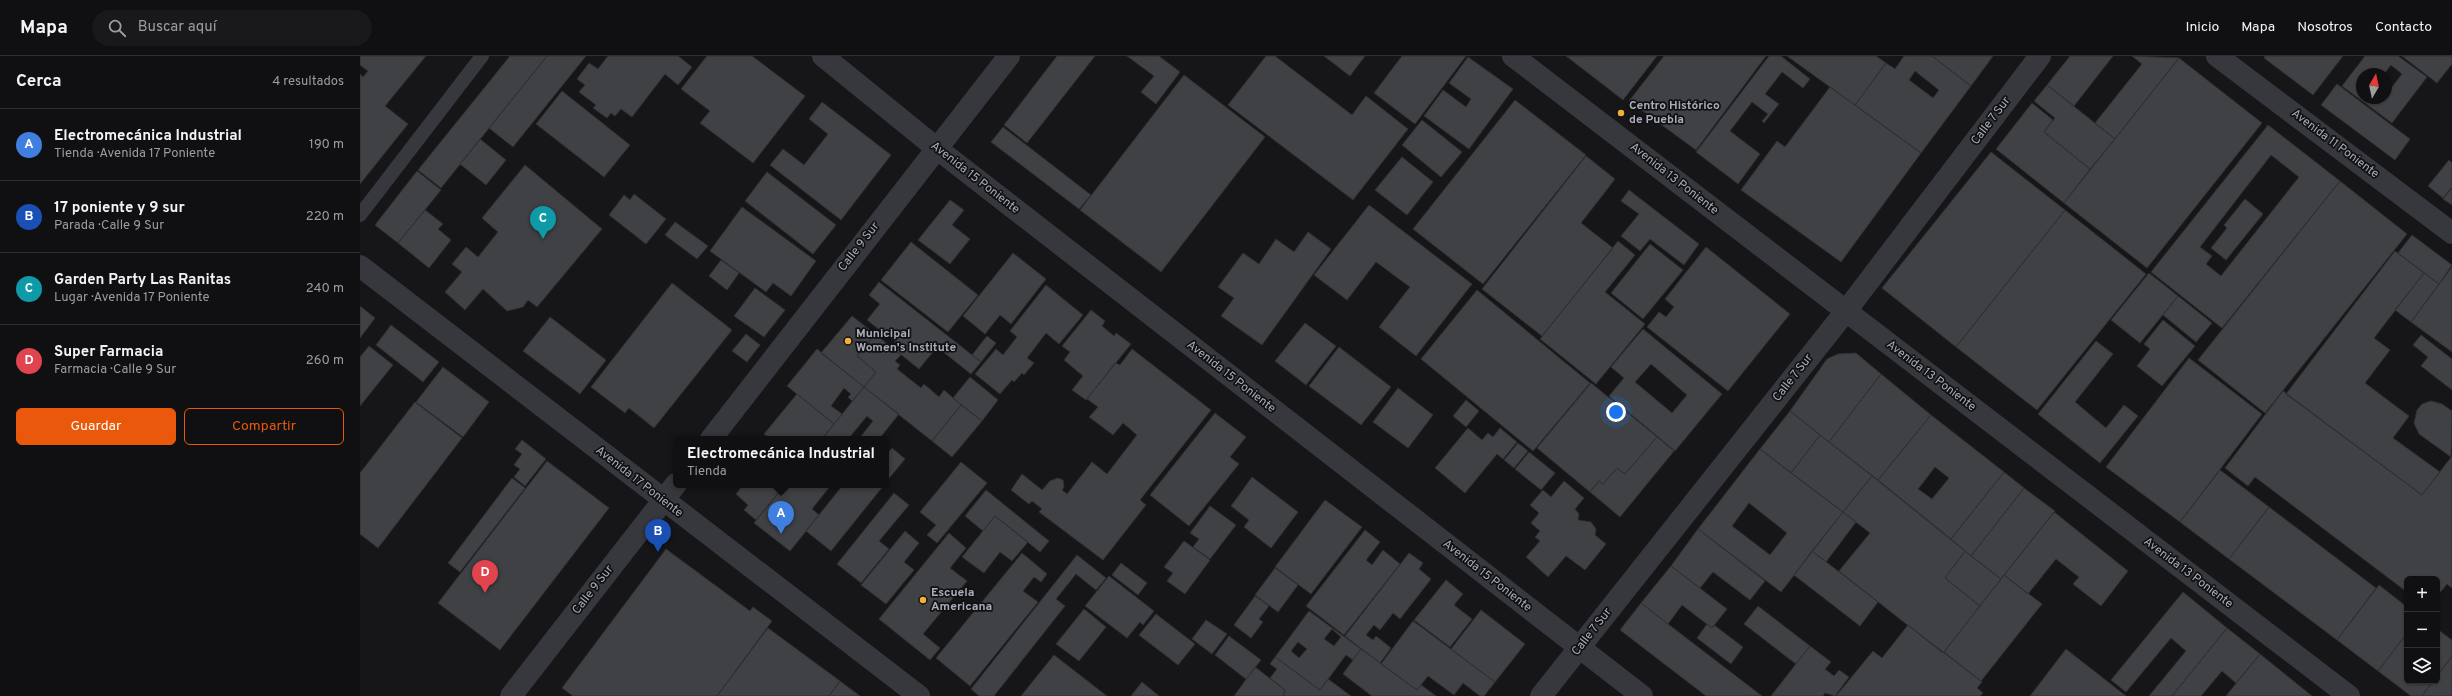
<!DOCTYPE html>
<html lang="es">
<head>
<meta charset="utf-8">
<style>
	:root { --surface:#101012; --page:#19191b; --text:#f1f3f6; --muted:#9c9d9f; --line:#303032; --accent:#ea580c }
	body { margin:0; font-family:Overpass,sans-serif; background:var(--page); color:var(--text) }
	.controls { position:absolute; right:12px; bottom:12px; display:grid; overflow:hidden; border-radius:6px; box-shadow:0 1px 3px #0004 }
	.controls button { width:36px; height:36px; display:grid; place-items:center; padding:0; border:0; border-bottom:1px solid var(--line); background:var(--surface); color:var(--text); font:20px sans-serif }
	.compass { position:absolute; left:1996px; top:12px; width:36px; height:36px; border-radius:50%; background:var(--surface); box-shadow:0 1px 3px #0004; rotate:9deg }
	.you { position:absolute; left:1256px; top:356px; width:14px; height:14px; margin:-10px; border:3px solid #fff; border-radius:50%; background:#1a73e8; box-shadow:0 0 0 6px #1a73e833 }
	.badge { display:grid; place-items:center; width:26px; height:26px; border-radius:50%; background:var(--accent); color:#fff; font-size:13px; font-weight:700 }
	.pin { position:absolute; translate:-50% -33px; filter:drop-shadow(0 1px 2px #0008) }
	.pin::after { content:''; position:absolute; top:21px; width:14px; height:12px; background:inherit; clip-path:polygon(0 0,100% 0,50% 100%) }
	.popup { position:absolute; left:313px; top:380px; width:216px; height:52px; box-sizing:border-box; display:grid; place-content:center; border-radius:6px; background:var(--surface); filter:drop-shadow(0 1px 3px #0005); font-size:13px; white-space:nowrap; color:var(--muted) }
	.popup b { font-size:15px; color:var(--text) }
	.popup::after { content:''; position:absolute; left:50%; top:100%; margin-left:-8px; border:8px solid transparent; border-top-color:var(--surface) }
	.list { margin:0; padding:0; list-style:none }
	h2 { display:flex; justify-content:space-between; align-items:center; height:52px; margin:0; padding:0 16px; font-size:17px }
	h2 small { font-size:13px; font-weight:400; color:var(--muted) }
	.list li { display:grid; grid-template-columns:26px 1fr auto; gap:12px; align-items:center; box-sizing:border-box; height:72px; padding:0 16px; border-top:1px solid var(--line) }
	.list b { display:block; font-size:15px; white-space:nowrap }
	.list p { margin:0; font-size:13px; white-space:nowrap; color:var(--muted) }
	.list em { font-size:13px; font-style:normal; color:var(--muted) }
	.actions { display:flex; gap:8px; padding:12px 16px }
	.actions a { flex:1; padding:9px 0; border:1px solid var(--accent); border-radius:6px; text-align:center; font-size:14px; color:var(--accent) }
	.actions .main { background:var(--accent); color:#fff }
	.icon { flex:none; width:22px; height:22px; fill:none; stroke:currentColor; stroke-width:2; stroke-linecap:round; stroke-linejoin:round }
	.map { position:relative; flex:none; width:2092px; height:640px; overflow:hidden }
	header { display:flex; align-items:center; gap:24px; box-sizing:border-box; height:56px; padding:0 20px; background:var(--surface); border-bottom:1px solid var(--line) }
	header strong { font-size:19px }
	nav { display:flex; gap:22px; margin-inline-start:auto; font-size:14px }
	.search { width:280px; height:36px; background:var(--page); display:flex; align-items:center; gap:10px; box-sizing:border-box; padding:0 14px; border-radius:22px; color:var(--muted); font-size:15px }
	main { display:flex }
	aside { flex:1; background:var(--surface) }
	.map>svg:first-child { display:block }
	.building { fill:#404145; stroke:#303034; fill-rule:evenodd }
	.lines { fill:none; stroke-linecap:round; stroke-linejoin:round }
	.service { stroke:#37383d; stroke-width:14 }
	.minor { stroke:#37383d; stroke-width:22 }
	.tertiary { stroke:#37383d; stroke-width:22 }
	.poi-dot { fill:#f2b134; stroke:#111113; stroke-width:1.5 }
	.labels { text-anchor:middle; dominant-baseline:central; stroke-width:3.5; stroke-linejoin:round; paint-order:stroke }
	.poi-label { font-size:12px; font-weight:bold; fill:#a8adb8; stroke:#111113; text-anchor:start }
	.street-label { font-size:12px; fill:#a8adb8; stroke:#111113 }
</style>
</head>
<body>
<header>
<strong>Mapa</strong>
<div class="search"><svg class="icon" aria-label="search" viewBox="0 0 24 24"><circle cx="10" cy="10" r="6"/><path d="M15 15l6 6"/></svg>Buscar aquí</div>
<nav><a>Inicio</a><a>Mapa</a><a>Nosotros</a><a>Contacto</a></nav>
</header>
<main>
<aside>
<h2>Cerca<small>4 resultados</small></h2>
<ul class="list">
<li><span class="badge" style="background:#3f7fe0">A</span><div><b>Electromecánica Industrial</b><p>Tienda · Avenida 17 Poniente</p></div><em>190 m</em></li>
<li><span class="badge" style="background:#1a4fb4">B</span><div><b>17 poniente y 9 sur</b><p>Parada · Calle 9 Sur</p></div><em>220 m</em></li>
<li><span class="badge" style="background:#0f9aa8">C</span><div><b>Garden Party Las Ranitas</b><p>Lugar · Avenida 17 Poniente</p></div><em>240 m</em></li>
<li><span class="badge" style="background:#e0444e">D</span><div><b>Super Farmacia</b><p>Farmacia · Calle 9 Sur</p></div><em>260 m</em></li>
</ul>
<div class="actions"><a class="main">Guardar</a><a>Compartir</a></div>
</aside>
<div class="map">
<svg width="2092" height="640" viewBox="0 0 2092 640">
	<rect width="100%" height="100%" fill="#161618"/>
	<path class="building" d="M0,0H66L25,50L48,68L0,128V18L3,21L8,15L0,9Z
		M150,0H187L81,132L58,114Z
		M187,0H226L153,91L129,72Z
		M248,0H318L332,11L318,29L305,18L272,61L261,53L255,60L251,57L247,62L233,52L236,49L219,36L225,29L217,23L229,7L238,13Z
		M347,0H392L445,40L393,107L340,67L350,55L321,33Z
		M697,0H735L667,87L644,69Z
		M767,0H799L820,16L796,48L781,36L794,20Z
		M906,0H915L992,59L1006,40L1048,73L993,144L868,49Z
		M964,0H1005L990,20Z
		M1042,0H1106L1055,68L1014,37Z
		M1206,0H1297L1263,44Z
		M1304,0H1406L1336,94L1269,45Z
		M1409,0H1421L1450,23L1443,32L1422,16L1405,38L1419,48L1404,67L1402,65L1408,58L1392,46L1370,75L1400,98L1378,128L1336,96Z
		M1427,0H1516L1526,7L1495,49Z
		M1544,0H1572L1611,30L1561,97L1495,49L1526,7L1535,13ZM1555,15L1579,34L1573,42L1549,24Z
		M1572,0H1633L1611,30Z
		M1710,0H1753L1714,50L1687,29Z
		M1772,0L1819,2L1755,83L1735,67L1782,8Z
		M1905,0H1983L1953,39L1904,2Z
		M2005,0H2038L2067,21L2032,67L1982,30ZM2031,9L2042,18L2026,39V42L2019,48L2010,42H2002V18H2024Z
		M2042,0H2092V8L2077,27Z
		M1108,1L1153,33L1109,93L1064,60L1083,34L1106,51L1111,43L1089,27Z
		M1819,2L1902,67L1787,212L1704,147Z
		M824,19L905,81L801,216L720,154Z
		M1977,28L2050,83L2035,104L1961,49Z
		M1687,29L1755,83L1730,113L1684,76L1695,62L1674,45Z
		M1470,31L1561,97L1481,206L1381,134L1417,85L1425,91Z
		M202,35L270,89L244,121L176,68Z
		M1155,44L1226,99L1123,228L1053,173Z
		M462,46L531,99L481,164L410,109L423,93L444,109L468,78L449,63Z
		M1672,47L1693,64L1684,76L1730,113L1704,147L1636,93Z
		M1062,64L1102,96L1081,121L1042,89Z
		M1908,69L1980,125L1862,272L1791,216ZM1911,99L1939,121L1861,220L1846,208L1852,200L1840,191Z
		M643,71L731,139L719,153L631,86Z
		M120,83L146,104L126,129L100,108Z
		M1631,96L1705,154L1596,291L1522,232Z
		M1226,100L1255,123L1221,167L1253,192L1182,280L1122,233Z
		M1042,101L1073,126L1047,159L1015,134Z
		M2089,104L2092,107V131L2083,142L2068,130Z
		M165,109L242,173L177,251L168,244L163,251L147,255L123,233L105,254L85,236L102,216L92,208L106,191L118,201L138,176L122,162Z
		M57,115L81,134L38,187L15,169Z
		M407,116L476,169L453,198L385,145Z
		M1980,125L2047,178L1905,357L1838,304Z
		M2092,132V149L2083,143Z
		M1269,134L1339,188L1324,209L1290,183L1280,195L1261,180L1279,158L1261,145Z
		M274,138L306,163L286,188L249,159L264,139L270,144Z
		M1885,143L1903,158L1866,204L1851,192L1867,172L1864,169Z
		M590,144L604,154L592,169L610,183L590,208L558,184Z
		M1009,149L1112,228L1056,300L1019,271L1050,231L1016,206L987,244L954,219Z
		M382,151L456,205L431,240L413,227L406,236L350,195Z
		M65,154L83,168L78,173L91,184L69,212L38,187Z
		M1705,154L1786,218L1677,354L1596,291Z
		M315,166L348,190L337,203L305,179Z
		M948,176L971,193L902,289L861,260L874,242L858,231L883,197L899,208L916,183L934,196Z
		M2052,179L2092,209L2079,228L2038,197Z
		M1258,185L1275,199L1245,236L1285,268L1236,328L1180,283Z
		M551,186L618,239L588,276L521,224Z
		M1290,188L1323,214L1283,263L1251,237Z
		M1346,191L1430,258L1368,335L1287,271L1299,256L1306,261L1314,251L1305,243Z
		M2035,195L2064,217L2014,282L2030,294L2005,327L2049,360L2033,382L2080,416L2062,439L1926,338Z
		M653,197L686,223L651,268L640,259L625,278L603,260Z
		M361,204L379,217L367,234L349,220Z
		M2092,211V296L2051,266Z
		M1789,217L1818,240L1780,287L1751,264Z
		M2064,217L2079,228L2051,266L2035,254Z
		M519,226L621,306L611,318L577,291L559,313L534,293L538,288L507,264L520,248L509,239Z
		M312,227L372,274L294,372L269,352L265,357L231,331Z
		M686,229L723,259L699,288L686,277L667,302L674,307L664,319L662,317L654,326L652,324L640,338L615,318L636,293L643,299L657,281L650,275Z
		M395,232L425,254L404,281L374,260Z
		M1117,234L1230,327L1173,395L1061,303Z
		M1818,240L1852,267L1836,286L1803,259Z
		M0,250L15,262L0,282Z
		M731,254L745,265L742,270L754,280L756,277L771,288L726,344L712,334L723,320L704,304L710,296L702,290Z
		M492,260L515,278L497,300L516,316L504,331L461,297Z
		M190,261L246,304L220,338L163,295Z
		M1803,264L1835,290L1802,330L1777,310L1790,293L1784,288Z
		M945,267L976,290L946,329L915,305Z
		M31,269L79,306L63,326L16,289Z
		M1283,273L1362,338L1315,395L1249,340L1264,322L1251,311ZM1291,308L1327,339L1312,357L1275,326Z
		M386,278L400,289L387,306L372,295Z
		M515,278L541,299L535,305L540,309L537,313L561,332L564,328L579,341L584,334L601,349L572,385L504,331L516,316L497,300Z
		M2061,279L2092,303V334L2061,310L2068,301L2053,289Z
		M627,280L636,287L621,306L612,299Z
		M1736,285L1753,298L1715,346L1746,372L1764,349L1778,360L1740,407L1678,358Z
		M9,290L33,309L0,350V301Z
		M979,291L1031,331L1001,369L949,330Z
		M457,293L504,331L492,345L488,341L491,338L484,332L471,350L482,358L474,368L427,330Z
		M772,293L851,354L780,444L786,449L743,504L679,456L682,453L672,445L669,448L651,434L662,418L682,434L690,425L698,422L703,424L704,431L702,434L707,438L732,406L747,418L777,379L763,367L753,379L729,361L738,351L727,343L755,307L760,309Z
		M1496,297L1521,318L1469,386L1430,355L1467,303L1478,298Z
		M1829,302L1902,358L1820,466L1746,411Z
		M83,311L129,346L103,381L56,346Z
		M1521,318L1571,359L1518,424L1469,386Z
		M610,321L638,344L622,365L593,342Z
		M1231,327L1297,381L1265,418L1257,412L1243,428L1239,425L1230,436L1177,392Z
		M504,331L539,358L519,383H499L513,365L507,360L488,383H462Z
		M1038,332L1073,359L1048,392L1013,366Z
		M1923,335L2062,439L2092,400V532L2087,528L2077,540V523H2047V536L1895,421L1888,430L1865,412Z
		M437,338L474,368L462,383H411L404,378Z
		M1106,344L1119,355L1106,371L1093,360Z
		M2071,345L2082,348L2092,355L2091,401L2059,378L2054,367L2057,354L2062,348Z
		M55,346L102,382L18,492L0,478V417Z
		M601,349L622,365L592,401L572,385Z
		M1430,355L1460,379L1431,417L1400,393Z
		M855,357L886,381L870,401L879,408L829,470L790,439Z
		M1571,359L1644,416L1591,483L1518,424ZM1575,411L1589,422L1572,443L1558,433Z
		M1108,372L1122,384L1128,377L1133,381L1140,372L1157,386L1143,403L1137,398L1105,437L1075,412Z
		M1460,379L1512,420L1483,456L1431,417Z
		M1297,381L1314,395L1260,461L1230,436L1239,425L1243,428L1257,412L1265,418Z
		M162,384L186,403L165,430L154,421L160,413L154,409L162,398L155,393Z
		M1158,387L1168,395L1154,412L1144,404Z
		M532,392L545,403L526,426V399Z
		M1400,393L1483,456L1421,536L1338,473ZM1389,447L1427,477L1410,499L1372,470Z
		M1169,396L1195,417L1181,434L1155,413Z
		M187,405L249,452L140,594L78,547Z
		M601,406L627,427L577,487L567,479L576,469L560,456Z
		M1860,414L1909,451L1869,503L1820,466Z
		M1644,416L1664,432L1611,500L1591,483Z
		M1512,420L1605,495L1585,522L1620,550L1583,597L1479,515L1510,477L1483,456Z
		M892,421L938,456L911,492L884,471L889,464L871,450Z
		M152,422L165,432L100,516L88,507Z
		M1204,425L1224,442L1215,453L1219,458L1218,464L1231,466L1236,473L1235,479L1246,488L1225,514L1206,500L1188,521L1166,501L1180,485L1175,481L1180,475L1171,467L1179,457L1170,449L1183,434L1191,441Z
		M383,429H425L396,464L384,454L388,449L376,438Z
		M425,429H471L452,453L459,459L430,495L394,467Z
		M483,429H524L471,495L446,475Z
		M1664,432L1695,455L1641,523L1611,500Z
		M626,434L689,485L680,496L635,460L623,475L605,460Z
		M534,437L549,449L519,485L529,493L501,527L477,508Z
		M965,444L1002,471L951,538L915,511Z
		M850,450L876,469L850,503L833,491L839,483L830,477Z
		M1909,451L2016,532L1977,584L1869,503Z
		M1483,456L1496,466L1466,506L1452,495Z
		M1694,456L1768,515L1741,550L1713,528L1719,521L1696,503L1668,538L1644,519Z
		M635,460L668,486L652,505L640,496L624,517L602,501Z
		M1338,473L1405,525L1390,544L1353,516L1340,532L1311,510Z
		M1005,474L1020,486L1006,504L1012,509L1023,494L1040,508L984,579L946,550Z
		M545,475L559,487L544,506L554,514L526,548L501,529Z
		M589,477L606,492L590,512L607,525L563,578L580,592L570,604L519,563Z
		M824,485L850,504L825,538L807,525L813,517L804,511Z
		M306,493L390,555L393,551L412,565L357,640H213L202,632Z
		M1452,495L1518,546L1500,570L1434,519Z
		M1605,495L1641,523L1620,550L1585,522Z
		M662,497L687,518L681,526L674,521L663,535L678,546L610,630L576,602Z
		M1049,497L1063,507L1059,513L1071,523L1040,563L1033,557L1020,574L1014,569L1006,579L1013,584L1016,580L1031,592L1020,607L985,580Z
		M717,499L746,522L736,534L716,518L696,543L705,550L634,640H619L611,633Z
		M761,507L787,527L778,539L752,519Z
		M1311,510L1367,553L1352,572L1322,549L1308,568L1281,547Z
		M915,512L938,529L918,556L895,539Z
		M1644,519L1682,548L1621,625L1584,596Z
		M749,520L794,555L783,569L780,566L767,582L725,550Z
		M1086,524L1103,538L1094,549L1112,563L1090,591L1054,564Z
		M2019,529L2047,551V577L2018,615L1977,584Z
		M1823,536L1867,572L1812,640H1789L1826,595L1811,582L1766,636L1751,624Z
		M895,540L909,550L899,563L903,566L891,582L874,569Z
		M1281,547L1308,568L1402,640H1346L1260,574Z
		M1398,550L1450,590L1436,608L1384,568Z
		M724,553L746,571L719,605L696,588Z
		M1121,554L1165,588L1135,626L1091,593Z
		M949,555L1001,593L993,604L986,599L960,634L915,601ZM972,573L981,581L974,590L964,583ZM938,586L947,593L939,602L931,595Z
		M796,558L835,588L818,609L779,579Z
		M846,564L867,578L852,598L832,583Z
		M1053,565L1135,626L1124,640H1120L1103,627L1094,639L1068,620L1057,634L1021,608Z
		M1347,568L1352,572L1354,569L1383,591L1371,608L1337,582Z
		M1548,569L1622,626L1617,632L1623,637L1620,640H1476L1513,595L1522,602Z
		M408,572L480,625L469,640H357Z
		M1867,572L1900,598L1876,627L1862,615L1841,640H1812Z
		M2077,573L2092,584V600L2077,620Z
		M2047,577V625H2073L2062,640H2051L2018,615Z
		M869,580L901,604L886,623L855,599Z
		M1450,590L1471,606L1465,613L1474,620L1479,614L1489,621L1475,640L1465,637L1463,640H1411Z
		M1001,593L1057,634L1061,629L1076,640H1012L983,618Z
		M1706,593L1766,640H1670Z
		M1900,598L1952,640H1866Z
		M694,599L747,640H661Z
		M2092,600V640H2062L2073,625H2077V620Z
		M915,601L960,634L968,623L991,640H923L925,634L910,622L917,613L910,608Z
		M895,611L925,634L923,640H874Z
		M480,625L500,640H469Z
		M782,626L799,640H771Z"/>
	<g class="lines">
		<path class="service" d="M0,159L122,0"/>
		<path class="minor" d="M463,0L575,91L1282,640
			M1153,0L1989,640
			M1857,0L2092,177
			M0,210L559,640
			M1181,640L1486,255L1680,0"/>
		<path class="tertiary" d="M351,383L649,0
			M151,640L316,428"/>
	</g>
	<g class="poi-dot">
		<circle cx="1261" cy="57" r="4"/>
		<circle cx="488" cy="285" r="4"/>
		<circle cx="563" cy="544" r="4"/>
	</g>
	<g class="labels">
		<g class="poi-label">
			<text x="1269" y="50">Centro Histórico<tspan x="1269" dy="14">de Puebla</tspan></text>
			<text x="496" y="278">Municipal<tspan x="496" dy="14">Women's Institute</tspan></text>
			<text x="571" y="537">Escuela<tspan x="571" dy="14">Americana</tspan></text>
		</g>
		<g class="street-label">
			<text transform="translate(1631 65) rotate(-53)">Calle 7 Sur</text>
			<text transform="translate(1975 88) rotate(37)">Avenida 11 Poniente</text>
			<text transform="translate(615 122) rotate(38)">Avenida 15 Poniente</text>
			<text transform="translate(1314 123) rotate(38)">Avenida 13 Poniente</text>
			<text transform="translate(499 191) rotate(-52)">Calle 9 Sur</text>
			<text transform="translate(1571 320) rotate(37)">Avenida 13 Poniente</text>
			<text transform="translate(871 321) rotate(38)">Avenida 15 Poniente</text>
			<text transform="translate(1433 322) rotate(-52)">Calle 7 Sur</text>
			<text transform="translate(279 426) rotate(38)">Avenida 17 Poniente</text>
			<text transform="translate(1828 517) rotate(37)">Avenida 13 Poniente</text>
			<text transform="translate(1127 520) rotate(38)">Avenida 15 Poniente</text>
			<text transform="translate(233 534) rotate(-52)">Calle 9 Sur</text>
			<text transform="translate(1232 576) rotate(-52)">Calle 7 Sur</text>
		</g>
	</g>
</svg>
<div class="controls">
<button>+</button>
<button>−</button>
<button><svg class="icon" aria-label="layers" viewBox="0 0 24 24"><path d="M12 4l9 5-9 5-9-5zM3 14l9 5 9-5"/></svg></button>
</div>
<svg class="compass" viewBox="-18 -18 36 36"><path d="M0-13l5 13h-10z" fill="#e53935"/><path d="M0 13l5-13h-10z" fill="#9c9d9f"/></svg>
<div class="you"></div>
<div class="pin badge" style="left:421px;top:478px;background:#3f7fe0">A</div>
<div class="popup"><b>Electromecánica Industrial</b>Tienda</div>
<div class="pin badge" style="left:298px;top:496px;background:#1a4fb4">B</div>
<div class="pin badge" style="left:183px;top:183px;background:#0f9aa8">C</div>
<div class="pin badge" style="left:125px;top:537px;background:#e0444e">D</div>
</div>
</main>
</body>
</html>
